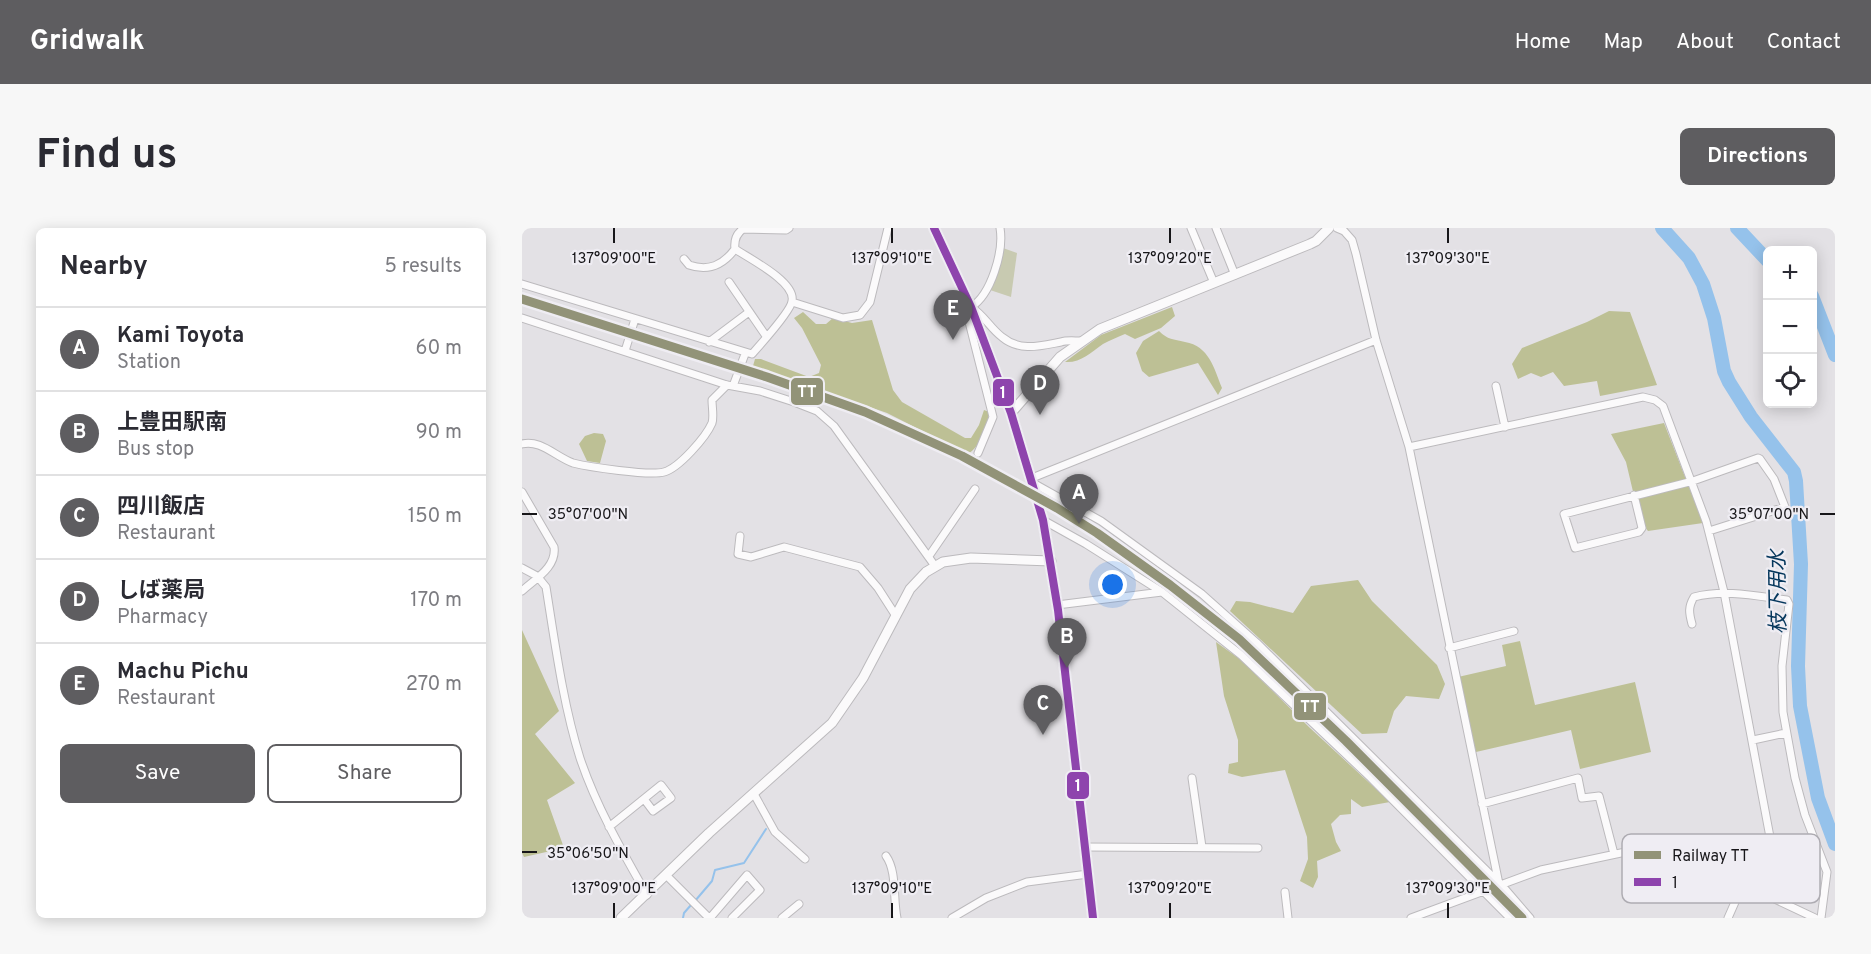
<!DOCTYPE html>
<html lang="en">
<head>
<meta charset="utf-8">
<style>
	:root { --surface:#fff; --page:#f7f7f7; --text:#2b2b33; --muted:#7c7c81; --line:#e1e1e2; --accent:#5e5d60 }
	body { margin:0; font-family:Overpass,"Noto Sans JP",sans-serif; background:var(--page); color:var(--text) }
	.controls { position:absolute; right:18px; top:18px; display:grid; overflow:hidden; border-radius:9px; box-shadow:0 3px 15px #0003 }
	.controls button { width:54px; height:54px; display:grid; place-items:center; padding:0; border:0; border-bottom:2px solid var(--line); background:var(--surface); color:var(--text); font:30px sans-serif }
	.you { position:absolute; left:591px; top:357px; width:21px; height:21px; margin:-15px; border:4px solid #fff; border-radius:50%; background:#1a73e8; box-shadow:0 0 0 9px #1a73e833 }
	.badge { display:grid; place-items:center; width:39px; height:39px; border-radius:50%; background:var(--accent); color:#fff; font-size:20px; font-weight:700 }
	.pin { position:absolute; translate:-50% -50px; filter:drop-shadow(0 2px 3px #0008) }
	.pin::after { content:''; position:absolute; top:32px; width:21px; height:18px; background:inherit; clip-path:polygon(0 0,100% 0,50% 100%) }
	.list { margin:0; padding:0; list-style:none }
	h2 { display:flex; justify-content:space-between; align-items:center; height:78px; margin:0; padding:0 24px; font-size:26px }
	h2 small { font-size:20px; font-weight:400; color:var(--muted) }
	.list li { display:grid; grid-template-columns:39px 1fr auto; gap:18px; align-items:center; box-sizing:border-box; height:84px; padding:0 24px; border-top:2px solid var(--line) }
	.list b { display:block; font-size:22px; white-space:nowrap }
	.list p { margin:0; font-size:20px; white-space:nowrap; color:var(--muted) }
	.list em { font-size:20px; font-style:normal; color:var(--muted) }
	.actions { display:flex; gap:12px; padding:18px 24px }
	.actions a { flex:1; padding:14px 0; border:2px solid var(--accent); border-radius:9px; text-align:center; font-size:21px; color:var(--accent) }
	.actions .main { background:var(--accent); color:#fff }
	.icon { flex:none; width:33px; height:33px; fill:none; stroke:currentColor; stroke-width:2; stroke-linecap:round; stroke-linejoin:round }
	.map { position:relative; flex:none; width:1313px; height:690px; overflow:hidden; border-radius:9px }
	header { display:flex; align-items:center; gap:36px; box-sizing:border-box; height:84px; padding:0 30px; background:var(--accent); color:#fff }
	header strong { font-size:28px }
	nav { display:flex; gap:33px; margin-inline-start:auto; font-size:21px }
	.intro { display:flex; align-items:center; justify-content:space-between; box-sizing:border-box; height:144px; padding:0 36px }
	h1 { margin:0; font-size:42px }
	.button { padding:15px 27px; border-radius:9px; background:var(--accent); color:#fff; font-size:21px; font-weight:700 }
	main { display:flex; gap:36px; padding:0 36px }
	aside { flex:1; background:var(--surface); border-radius:9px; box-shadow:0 3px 15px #0003 }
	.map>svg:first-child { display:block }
	.green { fill:#c8cab1 }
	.forest { fill:#bdc095 }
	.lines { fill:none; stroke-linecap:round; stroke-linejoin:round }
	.stream { stroke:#95c2eb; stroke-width:2 }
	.river { stroke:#95c2eb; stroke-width:14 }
	.minor-tunnel { stroke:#c4c3c6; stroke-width:7; stroke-dasharray:7 3.5; stroke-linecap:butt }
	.minor-casing { stroke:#bcbabd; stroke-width:9 }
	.tertiary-casing { stroke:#bcbabd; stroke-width:11 }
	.minor { stroke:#fbfafb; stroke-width:7 }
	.tertiary { stroke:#fbfafb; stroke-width:9 }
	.bus-1-casing { stroke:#efedf3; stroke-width:12 }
	.bus-1 { stroke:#8e44ad; stroke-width:8 }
	.rail-1-casing { stroke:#efedf3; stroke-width:14 }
	.rail-1 { stroke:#929378; stroke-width:9 }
	.ticks { fill:none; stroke:#171619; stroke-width:2 }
	.labels { text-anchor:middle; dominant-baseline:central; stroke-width:4.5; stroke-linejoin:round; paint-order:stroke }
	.water-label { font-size:21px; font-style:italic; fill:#05375c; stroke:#efedf3 }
	.key { fill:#efedf3; stroke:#aeacb2; stroke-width:1.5 }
	.key-label { font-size:16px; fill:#171619 }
	.ticks-label { font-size:15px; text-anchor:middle; fill:#171619; stroke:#efedf3; stroke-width:4.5; stroke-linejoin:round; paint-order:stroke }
	.line-badge { stroke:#efedf3; stroke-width:2 }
	.badge-label { font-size:16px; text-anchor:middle; font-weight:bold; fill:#fff }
</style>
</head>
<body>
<header>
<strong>Gridwalk</strong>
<nav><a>Home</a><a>Map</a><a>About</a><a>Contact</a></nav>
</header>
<div class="intro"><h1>Find us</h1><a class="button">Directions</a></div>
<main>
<aside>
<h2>Nearby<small>5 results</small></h2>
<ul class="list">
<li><span class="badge">A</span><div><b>Kami Toyota</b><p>Station</p></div><em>60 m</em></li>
<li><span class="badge">B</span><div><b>上豊田駅南</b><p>Bus stop</p></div><em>90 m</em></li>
<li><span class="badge">C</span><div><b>四川飯店</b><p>Restaurant</p></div><em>150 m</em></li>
<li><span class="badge">D</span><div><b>しば薬局</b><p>Pharmacy</p></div><em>170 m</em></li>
<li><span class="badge">E</span><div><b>Machu Pichu</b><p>Restaurant</p></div><em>270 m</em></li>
</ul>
<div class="actions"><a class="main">Save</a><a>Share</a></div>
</aside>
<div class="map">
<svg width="1313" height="690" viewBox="0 0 1313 690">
	<rect width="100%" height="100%" fill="#e3e1e5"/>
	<path class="green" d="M481,20L495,25L489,69L468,62Z"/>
	<path class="forest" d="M650,79L653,88L639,100L613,111L603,106C596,109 588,112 581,116C568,125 559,135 543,134L579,107Z
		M1087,83L1108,84L1135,157L1078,168L1075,153L1042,158L1031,144L1019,149L1009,145L996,151L990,136L1000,120L1065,94Z
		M281,84L294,96H304L311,90L330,95L350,92L371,162L380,174L443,210H449L457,197L462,182L467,184C466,199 458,219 446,226L365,185L231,138L233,131H239L287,149L297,145L299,137L280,100L272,90Z
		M637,103C646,112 651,111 663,114C687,118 692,140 700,160L696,167L676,135L627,149L620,143L614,125L621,113Z
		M1142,195L1181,295L1126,303L1118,293L1104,234L1089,206Z
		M72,205L81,206L84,213L78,235L65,233L57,216L63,208Z
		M836,352L850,373L915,437L923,456L917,471L884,468L872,483L865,505L840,506L708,383L714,373L728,374L771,385L789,358Z
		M0,402L37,483L13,506L53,555L25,572L42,620L2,629L0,625Z
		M998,413L1013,477L1113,454L1129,524L1058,541L1049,502L954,524L936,449L984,438L980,417Z
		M694,414L719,432L788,500L868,574L840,579L829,571V586L818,587L809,596L814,614L819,623L795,633L796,649L791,660L778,653L786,631L785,609L763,542L720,549L706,545L707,536L716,534V512L702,468Z"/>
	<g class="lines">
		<path class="stream" d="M173,673L190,653L193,642L222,635L244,601
			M161,690L162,685L169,677"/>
		<path class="river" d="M1140,0L1167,30L1181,56L1192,90L1202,143L1207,154L1229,189L1272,244L1274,253L1279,336L1276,438L1278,478L1296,570L1313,616
			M1215,0L1246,33
			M1290,68L1313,127"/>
		<path class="minor-tunnel" d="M683,391L688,383"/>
		<defs>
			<path id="minor" d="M669,0L692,55
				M694,0L713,47
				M815,0L822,3L830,12L834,26L854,112L887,219L977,656
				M162,31L167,37C187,44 201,37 213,21
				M207,54L244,108
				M0,56L230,126C238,117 269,83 270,73C274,54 228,31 213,21C212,13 214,6 221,1L264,2L267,0
				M270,74L321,90L338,87L348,74L366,0
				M449,79C462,87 468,100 480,109C498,124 518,118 539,114C545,112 552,113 558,113
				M0,90L205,157L238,163L272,174L295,183L312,198L413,338
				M187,114L227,84
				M103,123L113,91
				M211,158L223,126
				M974,158L983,199
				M0,216C18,211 34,229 51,235C67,239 127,248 142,244C157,240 184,209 190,195C192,189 190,179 190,172L205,157
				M887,219L1121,169L1133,172L1141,178L1184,293L1202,364L1260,673
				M456,225L471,189L446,90L449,79C469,67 482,23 478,0
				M510,250L854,112
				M511,255L579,293L680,366L735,415L851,530L983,661L1008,690
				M0,264L32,319C35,339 13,351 0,363
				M1112,267L1120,300L1117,304L1053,320L1042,286L1171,253L1236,230L1238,231L1252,251L1263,279L1187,303
				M521,292L564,316L640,364L719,427L849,550L988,690
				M218,308L216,326L229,329L262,319L338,339L356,360L374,388
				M407,328L453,261
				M0,340L15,348L24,359C33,415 41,476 58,530C74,578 100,623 125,667
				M535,377L640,364
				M1170,396C1167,385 1166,379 1172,369C1203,361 1234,368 1265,372L1267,376L1260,438L1261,484L1273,550L1283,587L1305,644L1299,690
				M927,420L992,403
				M1231,512L1264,505
				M670,550L680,619
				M232,566L253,604L283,631
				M960,576L1056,550L1060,570L1077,568L1092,626
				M87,599L139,557L149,570L131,583L122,571
				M562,619L736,620
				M364,628C375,643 371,671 375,690
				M144,647L187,690
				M763,664L766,690
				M188,690L225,647L238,662L210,690
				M260,690L277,676
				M430,690L464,670L505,654L566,646
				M889,690L1019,642L1127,619L1147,621L1179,633L1221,656L1293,690
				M1206,690L1221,656"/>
			<path id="tertiary" d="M412,0L449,79L489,185L521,292L536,382L571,690
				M489,185L538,129L578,101L788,16L794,13L807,0
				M99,690L187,605L310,495L341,450L388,361L404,344L421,334L449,330L529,333"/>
		</defs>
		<use href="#minor" class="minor-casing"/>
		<use href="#tertiary" class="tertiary-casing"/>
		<use href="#minor" class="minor"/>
		<use href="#tertiary" class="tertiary"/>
		<defs>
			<path id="bus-1" d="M412,0L449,79L489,185L521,292L536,382L571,690"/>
		</defs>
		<use href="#bus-1" class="bus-1-casing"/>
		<use href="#bus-1" class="bus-1"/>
		<defs>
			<path id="rail-1" d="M0,71L245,149L343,184L440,228L535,280L575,305L648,357L717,411L824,513L1000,690"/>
		</defs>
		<use href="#rail-1" class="rail-1-casing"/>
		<use href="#rail-1" class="rail-1"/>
	</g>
	<path class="ticks" d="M92,0V15M370,0V15M648,0V15M926,0V15M0,286H15M1298,286H1313M0,624H15M92,675V690M370,675V690M648,675V690M926,675V690"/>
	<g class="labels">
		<g class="water-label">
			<text transform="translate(1257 364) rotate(-91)">枝下用水</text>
		</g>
	</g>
	<rect x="1100" y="606" width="198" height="69" rx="9" class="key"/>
	<rect x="1112" y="623" width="27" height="8" fill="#929378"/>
	<rect x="1112" y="650" width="27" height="8" fill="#8e44ad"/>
	<g class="key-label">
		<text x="1150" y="633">Railway TT</text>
		<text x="1150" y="660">1</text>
	</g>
	<g class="ticks-label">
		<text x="92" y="35">137°09'00"E</text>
		<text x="370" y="35">137°09'10"E</text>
		<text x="648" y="35">137°09'20"E</text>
		<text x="926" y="35">137°09'30"E</text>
		<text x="66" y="291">35°07'00"N</text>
		<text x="1247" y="291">35°07'00"N</text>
		<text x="66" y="630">35°06'50"N</text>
		<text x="92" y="665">137°09'00"E</text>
		<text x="370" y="665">137°09'10"E</text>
		<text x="648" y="665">137°09'20"E</text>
		<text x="926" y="665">137°09'30"E</text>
	</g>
	<g class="line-badge">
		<rect x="268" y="149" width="34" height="29" rx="6" fill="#929378"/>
		<rect x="470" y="150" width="23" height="29" rx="6" fill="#8e44ad"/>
		<rect x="771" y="464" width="34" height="29" rx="6" fill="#929378"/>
		<rect x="544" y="543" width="24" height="29" rx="6" fill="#8e44ad"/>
	</g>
	<g class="badge-label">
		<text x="285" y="169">TT</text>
		<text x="481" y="170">1</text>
		<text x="788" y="484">TT</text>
		<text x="556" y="563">1</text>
	</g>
</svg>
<div class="controls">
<button>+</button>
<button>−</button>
<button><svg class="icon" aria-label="locate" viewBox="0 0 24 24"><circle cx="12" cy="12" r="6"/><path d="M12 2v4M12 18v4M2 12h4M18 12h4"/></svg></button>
</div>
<div class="you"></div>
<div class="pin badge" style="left:557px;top:296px">A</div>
<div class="pin badge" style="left:545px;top:440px">B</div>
<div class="pin badge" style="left:521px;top:507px">C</div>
<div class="pin badge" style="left:518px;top:187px">D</div>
<div class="pin badge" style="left:431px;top:112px">E</div>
</div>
</main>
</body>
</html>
